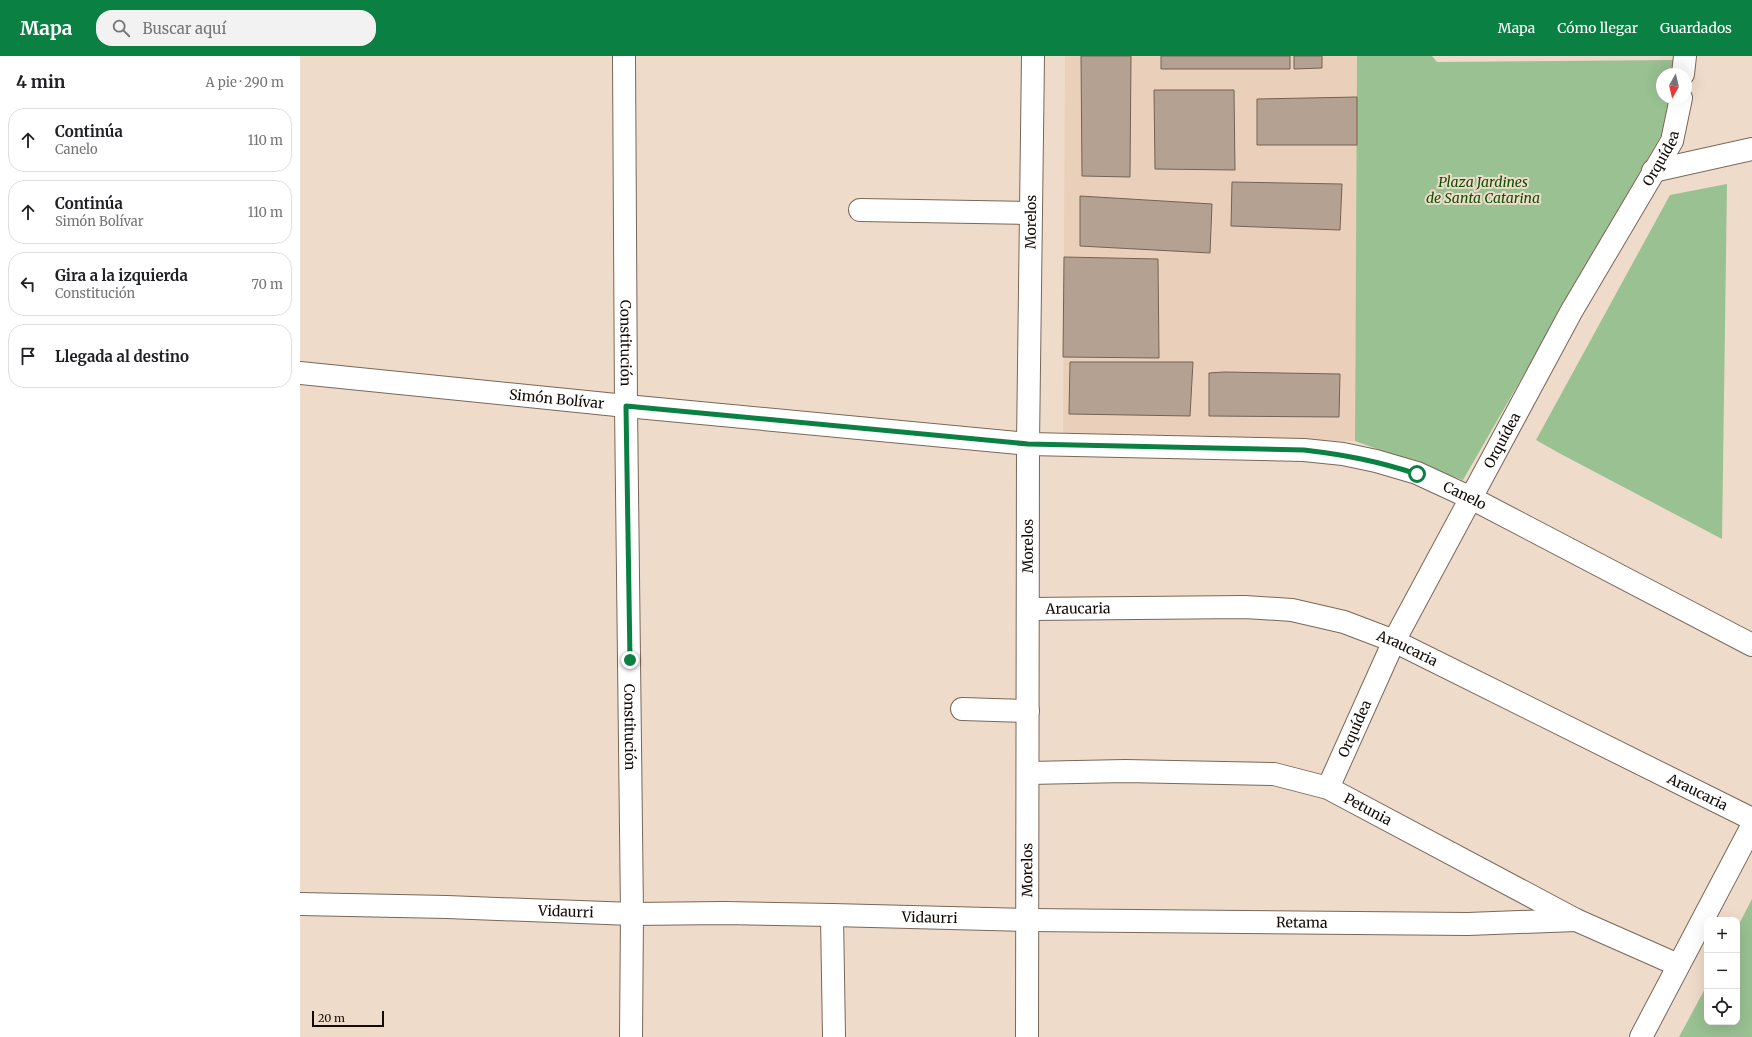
<!DOCTYPE html>
<html lang="es">
<head>
<meta charset="utf-8">
<style>
	:root { --surface:#fff; --page:#f2f2f2; --text:#202124; --muted:#757577; --line:#e0e0e0; --accent:#0b8043 }
	body { margin:0; font-family:Merriweather,serif; background:var(--page); color:var(--text) }
	.controls { position:absolute; right:12px; bottom:12px; display:grid; overflow:hidden; border-radius:8px; box-shadow:0 4px 16px #0002 }
	.controls button { width:36px; height:36px; display:grid; place-items:center; padding:0; border:0; border-bottom:1px solid var(--line); background:var(--surface); color:var(--text); font:20px sans-serif }
	.compass { position:absolute; left:1356px; top:12px; width:36px; height:36px; border-radius:50%; background:var(--surface); box-shadow:0 4px 16px #0002; rotate:188deg }
	.scale { position:absolute; left:12px; bottom:10px; width:72px; box-sizing:border-box; padding-left:4px; border:2px solid #110a05; border-top:0; font-size:11px; line-height:14px; white-space:nowrap; color:#110a05; -webkit-text-stroke:3px #efdbca; paint-order:stroke }
	.stop { position:absolute; width:12px; height:12px; margin:-9px; border:3px solid #0b8043; border-radius:50%; background:#fff }
	.stop.end { background:#0b8043; border-color:#fff; box-shadow:0 1px 4px #0008 }
	.list { margin:0; padding:0; list-style:none }
	h2 { display:flex; justify-content:space-between; align-items:center; height:52px; margin:0; padding:0 16px; font-size:17px }
	h2 small { font-size:13px; font-weight:400; color:var(--muted) }
	.list li { display:grid; grid-template-columns:26px 1fr auto; gap:12px; align-items:center; box-sizing:border-box; height:64px; margin:0 8px 8px; padding:0 8px; border:1px solid var(--line); border-radius:16px }
	.list b { display:block; font-size:15px; white-space:nowrap }
	.list p { margin:0; font-size:13px; white-space:nowrap; color:var(--muted) }
	.list em { font-size:13px; font-style:normal; color:var(--muted) }
	.icon { flex:none; width:22px; height:22px; fill:none; stroke:currentColor; stroke-width:2; stroke-linecap:round; stroke-linejoin:round }
	.map { position:relative; flex:none; width:1452px; height:981px; overflow:hidden }
	header { display:flex; align-items:center; gap:24px; box-sizing:border-box; height:56px; padding:0 20px; background:var(--accent); color:#fff }
	header strong { font-size:19px }
	nav { display:flex; gap:22px; margin-inline-start:auto; font-size:14px }
	.search { width:280px; height:36px; background:var(--page); display:flex; align-items:center; gap:10px; box-sizing:border-box; padding:0 14px; border-radius:16px; color:var(--muted); font-size:15px }
	main { display:flex }
	aside { flex:1; background:var(--surface) }
	.map>svg:first-child { display:block }
	.built { fill:#ead0ba }
	.green { fill:#99c192 }
	.building { fill:#b4a191; stroke:#736253 }
	.lines { fill:none; stroke-linecap:round; stroke-linejoin:round }
	.minor-casing { stroke:#796759; stroke-width:24 }
	.minor { stroke:#fff; stroke-width:22 }
	.route { stroke:#0b8043; stroke-width:5 }
	.labels { text-anchor:middle; dominant-baseline:central; stroke-width:4; stroke-linejoin:round; paint-order:stroke }
	.street-label { font-size:14px; fill:#110a05; stroke:#efdbca }
	.park-label { font-size:14px; font-style:italic; fill:#0c4f00; stroke:#efdbca }
</style>
</head>
<body>
<header>
<strong>Mapa</strong>
<div class="search"><svg class="icon" aria-label="search" viewBox="0 0 24 24"><circle cx="10" cy="10" r="6"/><path d="M15 15l6 6"/></svg>Buscar aquí</div>
<nav><a>Mapa</a><a>Cómo llegar</a><a>Guardados</a></nav>
</header>
<main>
<aside>
<h2>4 min<small>A pie · 290 m</small></h2>
<ul class="list">
<li><svg class="icon" aria-label="ahead" viewBox="0 0 24 24"><path d="M12 20V5M6 11l6-6 6 6"/></svg><div><b>Continúa</b><p>Canelo</p></div><em>110 m</em></li>
<li><svg class="icon" aria-label="ahead" viewBox="0 0 24 24"><path d="M12 20V5M6 11l6-6 6 6"/></svg><div><b>Continúa</b><p>Simón Bolívar</p></div><em>110 m</em></li>
<li><svg class="icon" aria-label="left" viewBox="0 0 24 24"><path d="M17 20v-9H6M10 6l-5 5 5 5"/></svg><div><b>Gira a la izquierda</b><p>Constitución</p></div><em>70 m</em></li>
<li><svg class="icon" aria-label="arrive" viewBox="0 0 24 24"><path d="M6 21V4h12l-3 4 3 4H6"/></svg><div><b>Llegada al destino</b></div></li>
</ul>
</aside>
<div class="map">
<svg width="1452" height="981" viewBox="0 0 1452 981">
	<rect width="100%" height="100%" fill="#efdbca"/>
	<path class="built" d="M765,0H1057L1055,385L763,380Z"/>
	<path class="green" d="M1057,0H1132L1137,6L1374,4L1375,18H1362V42H1371L1362,78L1163,424L1055,385Z
		M1427,128L1422,483L1259,397L1236,384L1370,139Z
		M1452,843V981H1379L1407,929V966H1437V872Z"/>
	<path class="building" d="M781,0H831L830,121L782,120Z
		M861,0H990V13H861Z
		M994,0H1022V12L994,13Z
		M854,34H934L935,114L855,113Z
		M1057,41V89H957V43Z
		M932,126L1042,128L1040,174L931,170Z
		M780,140L912,148L910,197L780,190Z
		M764,201L858,203L859,302L763,301Z
		M770,306H893L890,360L769,358Z
		M924,316L1040,318L1039,361L909,360V317Z"/>
	<g class="lines">
		<defs>
			<g id="minor">
				<path id="s1" d="M324,0L326,350L332,858L331,981"/>
				<path d="M1383,18L1385,0"/>
				<path d="M1353,115L1452,93"/>
				<path d="M560,154L731,157"/>
				<path id="s2" d="M0,317L326,350L728,388L1004,394L1043,398L1076,405L1117,417L1171,442L1452,589"/>
				<path id="s3" d="M729,553L945,551L992,554L1044,566L1094,585L1452,763"/>
				<path d="M662,653L728,655"/>
				<path id="s4" d="M729,717L825,715L974,718L1028,732L1276,864L1378,909"/>
				<path id="s5" d="M1028,732L1094,585L1271,256L1372,85L1381,42"/>
				<path id="s6" d="M0,848L147,851L332,858L424,857L532,859L727,864L1168,868L1276,864"/>
				<path d="M532,859L534,981"/>
				<path id="s7" d="M727,981L728,388L733,0"/>
				<path d="M1341,981L1452,770"/>
			</g>
		</defs>
		<use href="#minor" class="minor-casing"/>
		<use href="#minor" class="minor"/>
	</g>
	<g class="lines">
		<path class="route" d="M330,604L326,350L728,388L1004,394C1046,399 1077,405 1117,418"/>
	</g>
	<g class="labels">
		<g class="street-label">
			<text stroke="none"><textPath href="#s5" startOffset="713">Orquídea</textPath></text>
			<text stroke="none"><textPath href="#s7" startOffset="815">Morelos</textPath></text>
			<text stroke="none"><textPath href="#s1" startOffset="287">Constitución</textPath></text>
			<text stroke="none"><textPath href="#s2" startOffset="258">Simón Bolívar</textPath></text>
			<text stroke="none"><textPath href="#s5" startOffset="389">Orquídea</textPath></text>
			<text stroke="none"><textPath href="#s2" startOffset="1176">Canelo</textPath></text>
			<text stroke="none"><textPath href="#s7" startOffset="491">Morelos</textPath></text>
			<text stroke="none"><textPath href="#s3" startOffset="49">Araucaria</textPath></text>
			<text stroke="none"><textPath href="#s3" startOffset="385">Araucaria</textPath></text>
			<text stroke="none"><textPath href="#s1" startOffset="671">Constitución</textPath></text>
			<text stroke="none"><textPath href="#s5" startOffset="65">Orquídea</textPath></text>
			<text stroke="none"><textPath href="#s3" startOffset="709">Araucaria</textPath></text>
			<text stroke="none"><textPath href="#s4" startOffset="346">Petunia</textPath></text>
			<text stroke="none"><textPath href="#s7" startOffset="167">Morelos</textPath></text>
			<text stroke="none"><textPath href="#s6" startOffset="266">Vidaurri</textPath></text>
			<text stroke="none"><textPath href="#s6" startOffset="630">Vidaurri</textPath></text>
			<text stroke="none"><textPath href="#s6" startOffset="1002">Retama</textPath></text>
		</g>
		<g class="park-label">
			<text x="1183" y="126">Plaza Jardines<tspan x="1183" dy="16">de Santa Catarina</tspan></text>
		</g>
	</g>
</svg>
<div class="controls">
<button>+</button>
<button>−</button>
<button><svg class="icon" aria-label="locate" viewBox="0 0 24 24"><circle cx="12" cy="12" r="6"/><path d="M12 2v4M12 18v4M2 12h4M18 12h4"/></svg></button>
</div>
<svg class="compass" viewBox="-18 -18 36 36"><path d="M0-13l5 13h-10z" fill="#e53935"/><path d="M0 13l5-13h-10z" fill="#757577"/></svg>
<div class="scale">20 m</div>
<div class="stop" style="left:1117px;top:418px"></div>
<div class="stop end" style="left:330px;top:604px"></div>
</div>
</main>
</body>
</html>
